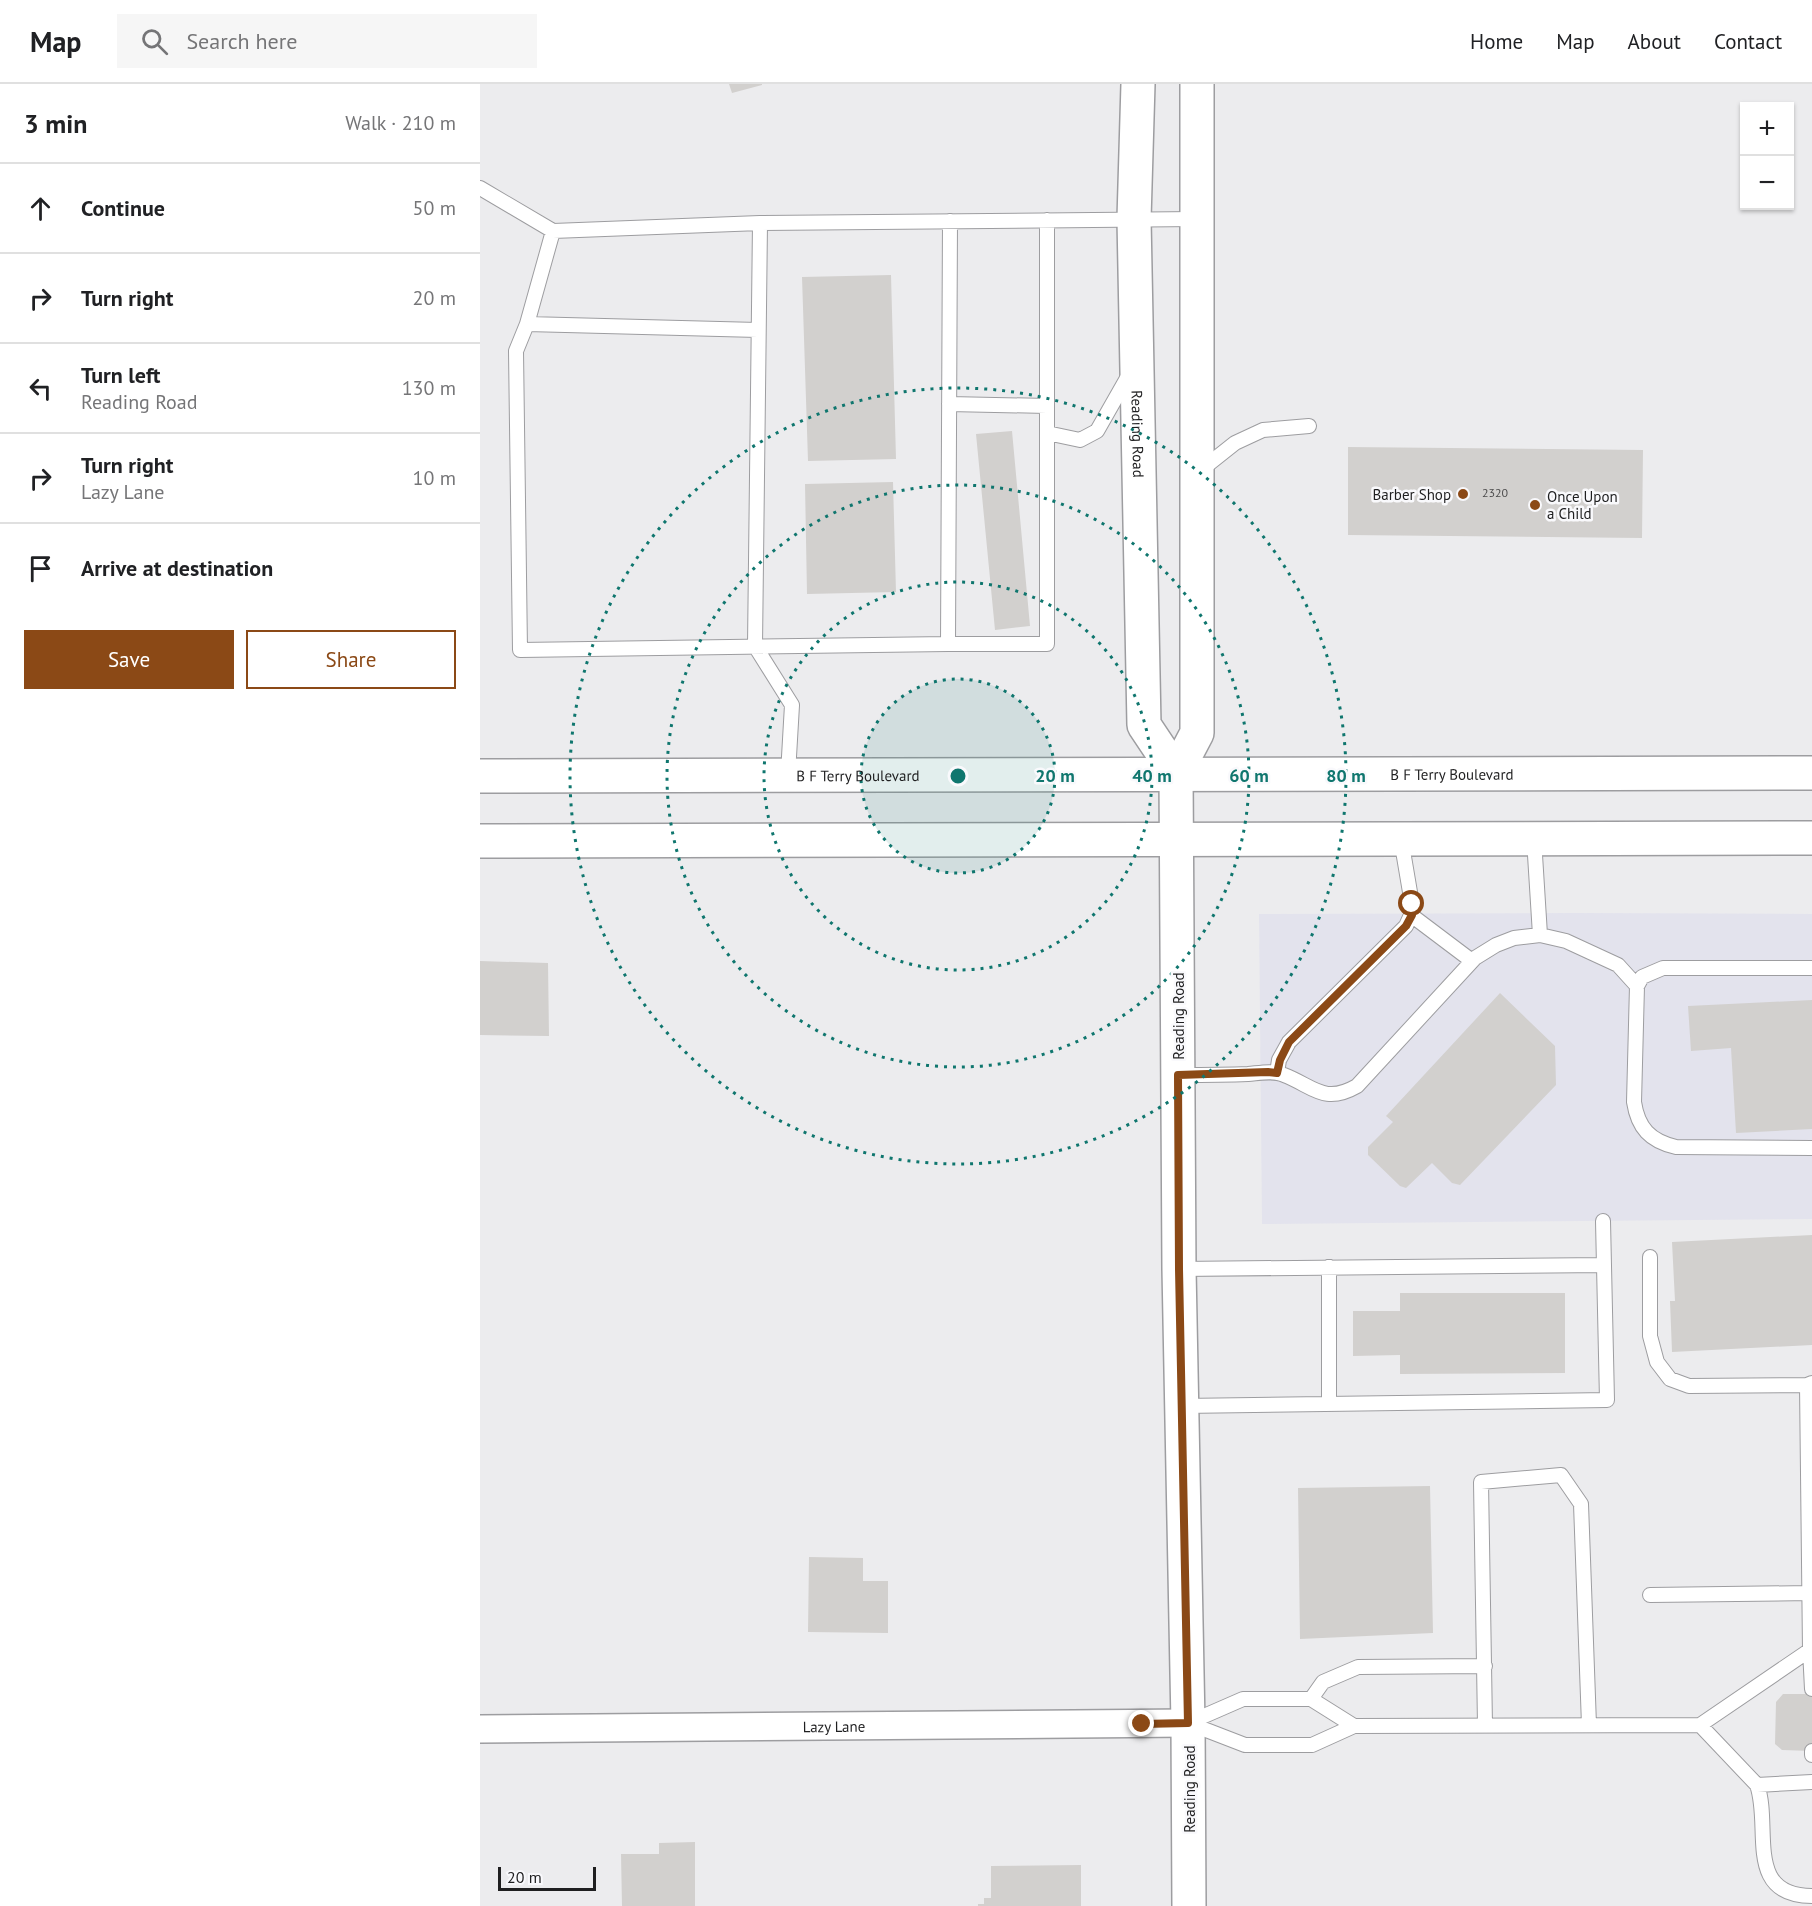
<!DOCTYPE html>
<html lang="en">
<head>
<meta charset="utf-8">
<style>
	:root { --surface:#fff; --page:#f6f6f6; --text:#202124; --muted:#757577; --line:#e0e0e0; --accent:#8b4916 }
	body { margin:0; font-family:"PT Sans",sans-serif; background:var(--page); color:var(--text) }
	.controls { position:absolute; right:18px; top:18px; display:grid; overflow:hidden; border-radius:0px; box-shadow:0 2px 4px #0004 }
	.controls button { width:54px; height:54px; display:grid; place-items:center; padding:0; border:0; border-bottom:2px solid var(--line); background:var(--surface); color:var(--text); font:30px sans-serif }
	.scale { position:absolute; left:18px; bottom:15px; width:98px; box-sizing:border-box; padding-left:6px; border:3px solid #1f1f20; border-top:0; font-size:16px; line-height:21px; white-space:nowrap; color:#1f1f20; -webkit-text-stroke:4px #f9f9fc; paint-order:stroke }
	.stop { position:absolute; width:18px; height:18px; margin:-14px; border:4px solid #8b4916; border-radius:50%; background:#fff }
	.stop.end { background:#8b4916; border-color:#fff; box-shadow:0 2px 6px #0008 }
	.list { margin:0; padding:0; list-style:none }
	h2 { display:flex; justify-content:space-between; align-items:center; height:78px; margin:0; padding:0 24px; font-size:26px }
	h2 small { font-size:20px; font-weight:400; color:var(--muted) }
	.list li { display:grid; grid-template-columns:39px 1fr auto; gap:18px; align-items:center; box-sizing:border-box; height:90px; padding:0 24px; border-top:2px solid var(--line) }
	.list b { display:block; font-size:22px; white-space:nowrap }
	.list p { margin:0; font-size:20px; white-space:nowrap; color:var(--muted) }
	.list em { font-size:20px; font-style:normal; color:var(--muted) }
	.actions { display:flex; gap:12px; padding:18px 24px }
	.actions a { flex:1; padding:14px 0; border:2px solid var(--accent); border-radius:0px; text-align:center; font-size:21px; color:var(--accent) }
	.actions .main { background:var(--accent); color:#fff }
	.icon { flex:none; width:33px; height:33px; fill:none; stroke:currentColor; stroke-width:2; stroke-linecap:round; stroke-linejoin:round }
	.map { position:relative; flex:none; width:1332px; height:1822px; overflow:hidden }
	header { display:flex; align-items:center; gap:36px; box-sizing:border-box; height:84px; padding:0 30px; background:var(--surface); border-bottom:2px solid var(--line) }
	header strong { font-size:28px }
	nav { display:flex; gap:33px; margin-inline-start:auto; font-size:21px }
	.search { width:420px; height:54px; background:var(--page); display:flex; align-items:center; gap:15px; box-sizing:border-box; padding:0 21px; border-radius:0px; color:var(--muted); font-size:22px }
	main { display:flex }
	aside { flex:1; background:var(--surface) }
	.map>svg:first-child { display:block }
	.built { fill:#e3e3ed }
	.building { fill:#d2d0ce }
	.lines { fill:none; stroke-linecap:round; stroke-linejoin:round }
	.lane-casing { stroke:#9d9da0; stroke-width:16 }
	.street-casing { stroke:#9d9da0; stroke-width:30 }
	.secondary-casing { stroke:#9d9da0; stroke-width:36 }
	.lane { stroke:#fff; stroke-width:14 }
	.street { stroke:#fff; stroke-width:27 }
	.secondary { stroke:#fff; stroke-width:33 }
	.route { stroke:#8b4916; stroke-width:8 }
	.ring { fill:none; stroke:#0f766e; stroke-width:3; stroke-dasharray:3 6 }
	.poi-dot { fill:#8b4916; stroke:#f9f9fc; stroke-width:2 }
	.labels { text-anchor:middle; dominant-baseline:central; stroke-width:5; stroke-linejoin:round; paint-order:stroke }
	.number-label { font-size:12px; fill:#4c4b4c }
	.street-label { font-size:15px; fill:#1f1f20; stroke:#f9f9fc }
	.poi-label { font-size:15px; fill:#1f1f20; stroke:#f9f9fc; text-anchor:end }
	.centre { fill:#0f766e; stroke:#f9f9fc; stroke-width:3 }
	.ring-label { font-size:18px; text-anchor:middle; font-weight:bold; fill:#0f766e; stroke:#f9f9fc; stroke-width:5; stroke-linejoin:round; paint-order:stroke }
</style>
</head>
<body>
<header>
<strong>Map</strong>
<div class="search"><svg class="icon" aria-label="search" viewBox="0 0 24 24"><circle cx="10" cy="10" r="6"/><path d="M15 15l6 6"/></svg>Search here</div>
<nav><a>Home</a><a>Map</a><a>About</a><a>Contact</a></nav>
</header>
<main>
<aside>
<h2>3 min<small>Walk · 210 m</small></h2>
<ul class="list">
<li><svg class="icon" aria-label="ahead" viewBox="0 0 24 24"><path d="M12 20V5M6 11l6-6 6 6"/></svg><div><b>Continue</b></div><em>50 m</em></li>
<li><svg class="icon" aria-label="right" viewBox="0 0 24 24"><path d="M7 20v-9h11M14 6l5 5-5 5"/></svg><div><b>Turn right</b></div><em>20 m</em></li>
<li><svg class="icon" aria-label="left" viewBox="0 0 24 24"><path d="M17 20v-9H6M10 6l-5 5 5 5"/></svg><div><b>Turn left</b><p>Reading Road</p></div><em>130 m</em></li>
<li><svg class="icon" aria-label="right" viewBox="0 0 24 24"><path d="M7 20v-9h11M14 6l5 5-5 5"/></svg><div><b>Turn right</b><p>Lazy Lane</p></div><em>10 m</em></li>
<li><svg class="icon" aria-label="arrive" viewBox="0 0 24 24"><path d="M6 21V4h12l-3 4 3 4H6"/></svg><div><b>Arrive at destination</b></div></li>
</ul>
<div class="actions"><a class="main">Save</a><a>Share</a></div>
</aside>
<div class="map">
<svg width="1332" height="1822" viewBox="0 0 1332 1822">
	<rect width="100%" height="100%" fill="#ececee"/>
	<path class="built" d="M1093,829L1332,830V1135L782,1140L779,830Z"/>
	<path class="building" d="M249,0H282V1L252,9Z
		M411,191L416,375L328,377L322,193Z
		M532,347L550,542L515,546L496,350Z
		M868,363L1163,366L1162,454L868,451Z
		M413,398L416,508L327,510L325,400Z
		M0,877L68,879L69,952L0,951Z
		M1020,909L1075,962L1076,1001L980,1101L972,1099L952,1079L926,1104L920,1102L888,1071V1063L913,1038L906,1032Z
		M1332,916V1045L1256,1049L1251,964L1211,967L1208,922Z
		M1332,1151V1261L1192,1268L1190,1217H1195L1192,1158Z
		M920,1209H1085V1289L920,1290V1271L873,1272V1227H920Z
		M950,1402L953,1549L820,1555L818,1404Z
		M329,1473L383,1474V1497H408V1549L328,1548Z
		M1303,1610H1332V1667L1302,1666L1295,1660L1296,1618Z
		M215,1758V1822H142L141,1770H179V1759Z
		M601,1781V1822H498V1820H504V1814H511V1782Z"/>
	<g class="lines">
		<defs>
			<path id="lane" d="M0,104L73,147L280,139L717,135
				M280,139L275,562L312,621L308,690
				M73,147L47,240L36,267L40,566L468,560L470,137
				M47,240L278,246
				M469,320L567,322
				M567,349L600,356L617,347L650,289
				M721,386L755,359L783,346L829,342
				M468,560H567V136
				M1054,755L1060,851
				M931,831L992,877
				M1157,902L1162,893L1183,884H1332
				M797,989L799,976L809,958L926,842L931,831L932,820L921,755
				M698,991C721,991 745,991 768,990C780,989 793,986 804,991C833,1002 844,1021 877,1002L995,874L1016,861L1034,854L1060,851L1086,857L1138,881L1157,902L1154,1018C1158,1044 1170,1057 1196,1063L1332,1064
				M1170,1173V1252L1177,1278L1190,1295L1209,1302L1327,1301L1332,1299
				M849,1183V1320
				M699,1185L1124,1181
				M702,1322L1127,1316L1123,1137
				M1170,1511L1330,1509
				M1330,1566L1332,1605
				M831,1615L843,1598L878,1583L1005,1582
				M1005,1641L1001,1398L1081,1391L1101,1420L1109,1641
				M1220,1641L1277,1701C1292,1742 1263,1812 1332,1812
				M874,1642L831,1615H763L708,1639L765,1661H832L874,1642L1220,1641L1330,1566L1327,1301
				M1332,1667V1671
				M1277,1701L1332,1698"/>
			<g id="street">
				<path id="s1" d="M0,1645L708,1639"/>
			</g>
			<g id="secondary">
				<path id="s2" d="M658,0L654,135L664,641L696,689"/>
				<path id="s3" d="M0,692L1332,689"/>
				<path d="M0,757L1332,754"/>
				<path d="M709,1822L708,1639L699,1185L696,689L717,649V0"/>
			</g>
		</defs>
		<use href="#lane" class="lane-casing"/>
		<use href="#street" class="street-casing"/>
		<use href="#secondary" class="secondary-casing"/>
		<use href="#lane" class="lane"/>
		<use href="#street" class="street"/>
		<use href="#secondary" class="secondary"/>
	</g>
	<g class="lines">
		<path class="route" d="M662,1640L708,1639L699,1185L698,991L788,988L797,989L800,976L809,958L926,842L932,831V820"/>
	</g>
	<circle cx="478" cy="692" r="97" fill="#0f766e" fill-opacity=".12"/>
	<g class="ring">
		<circle cx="478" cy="692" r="97"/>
		<circle cx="478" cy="692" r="194"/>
		<circle cx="478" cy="692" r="291"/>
		<circle cx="478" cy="692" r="388"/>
	</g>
	<g class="poi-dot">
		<circle cx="983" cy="410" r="6"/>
		<circle cx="1055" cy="421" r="6"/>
	</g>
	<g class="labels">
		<g class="number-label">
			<text x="1015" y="408">2320</text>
		</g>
		<g class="street-label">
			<text stroke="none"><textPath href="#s2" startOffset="350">Reading Road</textPath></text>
			<text stroke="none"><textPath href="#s3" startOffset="972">B F Terry Boulevard</textPath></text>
			<text stroke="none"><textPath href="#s3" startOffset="378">B F Terry Boulevard</textPath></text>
			<text transform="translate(698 932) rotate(-90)">Reading Road</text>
			<text stroke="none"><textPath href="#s1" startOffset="354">Lazy Lane</textPath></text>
			<text transform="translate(709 1705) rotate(-90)">Reading Road</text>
		</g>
		<g class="poi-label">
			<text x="971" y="410">Barber Shop</text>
			<text x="1067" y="412" text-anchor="start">Once Upon<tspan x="1067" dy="17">a Child</tspan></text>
		</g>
	</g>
	<circle cx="478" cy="692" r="9" class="centre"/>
	<g class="ring-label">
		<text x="575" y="698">20 m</text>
		<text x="672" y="698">40 m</text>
		<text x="769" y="698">60 m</text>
		<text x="866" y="698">80 m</text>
	</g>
</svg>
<div class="controls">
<button>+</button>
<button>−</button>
</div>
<div class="scale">20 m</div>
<div class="stop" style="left:932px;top:820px"></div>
<div class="stop end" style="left:662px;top:1640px"></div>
</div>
</main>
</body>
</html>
